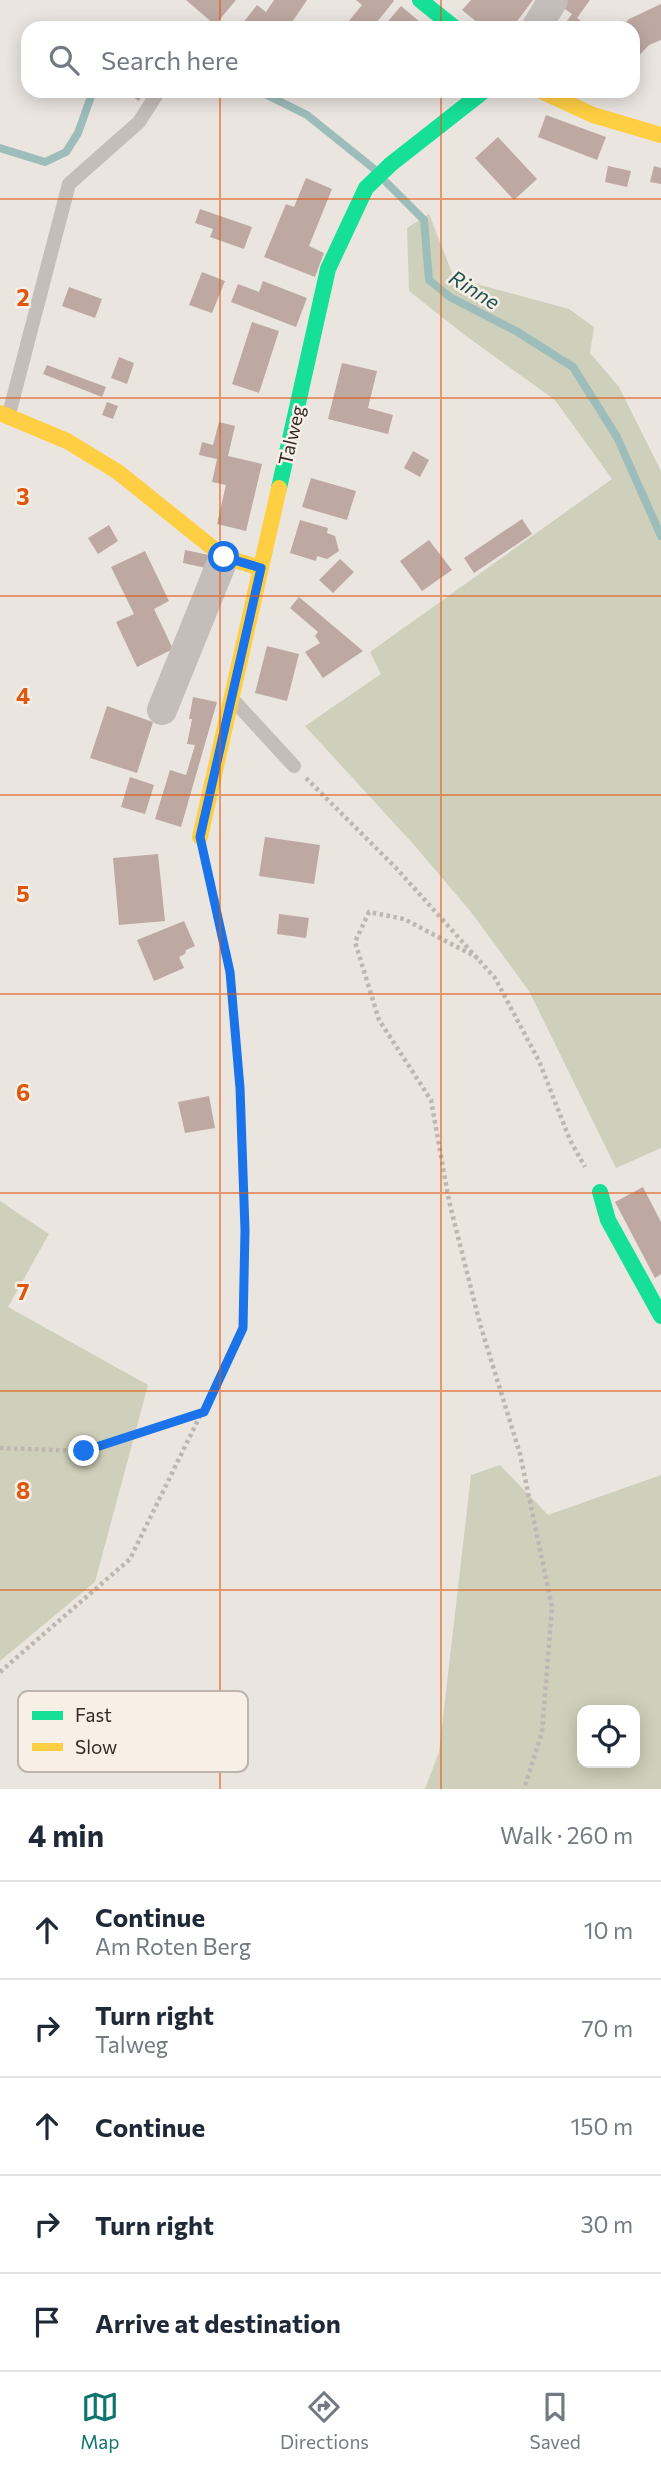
<!DOCTYPE html>
<html lang="en">
<head>
<meta charset="utf-8">
<style>
	:root { --surface:#fff; --page:#f2f2f3; --text:#1f2937; --muted:#747a83; --line:#e0e1e3; --accent:#0f766e }
	body { margin:0; font-family:Commissioner,sans-serif; background:var(--page); color:var(--text) }
	.controls { position:absolute; right:21px; bottom:21px; display:grid; overflow:hidden; border-radius:14px; box-shadow:0 4px 18px #0003 }
	.controls button { width:63px; height:63px; display:grid; place-items:center; padding:0; border:0; border-bottom:2px solid var(--line); background:var(--surface); color:var(--text); font:35px sans-serif }
	.stop { position:absolute; width:21px; height:21px; margin:-16px; border:5px solid #1a73e8; border-radius:50%; background:#fff }
	.stop.end { background:#1a73e8; border-color:#fff; box-shadow:0 2px 7px #0008 }
	.list { margin:0; padding:0; list-style:none }
	h2 { display:flex; justify-content:space-between; align-items:center; height:91px; margin:0; padding:0 28px; font-size:30px }
	h2 small { font-size:23px; font-weight:400; color:var(--muted) }
	.list li { display:grid; grid-template-columns:46px 1fr auto; gap:21px; align-items:center; box-sizing:border-box; height:98px; padding:0 28px; border-top:2px solid var(--line) }
	.list b { display:block; font-size:26px; white-space:nowrap }
	.list p { margin:0; font-size:23px; white-space:nowrap; color:var(--muted) }
	.list em { font-size:23px; font-style:normal; color:var(--muted) }
	.icon { flex:none; width:38px; height:38px; fill:none; stroke:currentColor; stroke-width:2; stroke-linecap:round; stroke-linejoin:round }
	.map { position:relative; flex:none; width:661px; height:1789px; overflow:hidden }
	.search { position:absolute; background:var(--surface); box-shadow:0 4px 18px #0003; left:21px; right:21px; top:21px; height:77px; display:flex; align-items:center; gap:18px; box-sizing:border-box; padding:0 24px; border-radius:21px; color:var(--muted); font-size:26px }
	.sheet { height:581px; background:var(--surface) }
	nav { display:flex; justify-content:space-around; align-items:center; box-sizing:border-box; height:98px; border-top:2px solid var(--line); background:var(--surface); font-size:19px; color:var(--muted) }
	nav a { display:grid; justify-items:center; gap:4px }
	nav .on { color:var(--accent) }
	.map>svg:first-child { display:block }
	.green { fill:#ced0bb; fill-rule:evenodd }
	.lines { fill:none; stroke-linecap:round; stroke-linejoin:round }
	.stream { stroke:#9dbdba; stroke-width:8 }
	.building { fill:#bea8a2 }
	.path { stroke:#bdb6b2; stroke-width:4.5; stroke-dasharray:3.5 3.5; stroke-linecap:butt }
	.lane { stroke:#c4bdb9; stroke-width:14 }
	.street { stroke:#c4bdb9; stroke-width:30 }
	.fast { stroke:#16e098; stroke-width:16 }
	.slow { stroke:#ffcf43; stroke-width:16 }
	.route { stroke:#1a73e8; stroke-width:9 }
	.grid { fill:none; stroke:#df570d; stroke-width:2; stroke-opacity:0.55 }
	.labels { text-anchor:middle; dominant-baseline:central; stroke-width:5; stroke-linejoin:round; paint-order:stroke }
	.street-label { font-size:19px; fill:#352a27; stroke:#f8efe7 }
	.water-label { font-size:21px; font-style:italic; fill:#1f5453; stroke:#f8efe7 }
	.key { fill:#f8efe7; stroke:#beb4ad; stroke-width:2 }
	.key-label { font-size:19px; fill:#352a27 }
	.grid-label { font-size:23px; text-anchor:middle; font-weight:bold; fill:#df570d; stroke:#f8efe7; stroke-width:5; stroke-linejoin:round; paint-order:stroke }
</style>
</head>
<body>
<div class="map">
<svg width="661" height="1789" viewBox="0 0 661 1789">
	<rect width="100%" height="100%" fill="#ebe5e0"/>
	<path class="green" d="M429,214L454,278L569,309L594,327L590,353L619,387L661,471V1148L616,1168L529,991L471,912L415,846L305,726L381,674L370,652L612,479L555,400L466,336L409,291L407,228Z
		M0,1201L49,1234L8,1307L148,1385L95,1582L0,1661Z
		M500,1465L548,1515L661,1475V1789H425L439,1752L471,1475ZM582,1710H635V1763H582Z"/>
	<g class="lines">
		<path class="stream" d="M259,91L307,115L373,168
			M0,148L45,162L66,152L78,133L93,91
			M387,183L424,220L429,280L450,297L516,331L573,367L617,437L661,536"/>
	</g>
	<path class="building" d="M186,0H236L215,25Z
		M274,0H307L288,28H239L257,5L266,12Z
		M356,0H393L394,1L372,28H343L362,5Z
		M471,0H533L512,28H484L462,10Z
		M557,0H590L577,18L590,28H562L572,14L555,2Z
		M661,4V40L649,45L633,62V28H620L629,19Z
		M401,6L427,28H386L384,26Z
		M122,91H144L139,101Z
		M546,115L606,137L597,160L538,137Z
		M498,137L537,179L514,200L475,158Z
		M608,166L631,171L627,187L605,182Z
		M654,166L661,168V184L650,182Z
		M306,178L332,189L309,246L324,253L315,277L264,257L286,204L294,207Z
		M200,209L252,227L244,249L210,237L213,229L195,223Z
		M202,272L225,281L212,313L189,305Z
		M263,281L307,298L296,327L231,302L238,284L259,292Z
		M69,287L102,299L95,318L62,306Z
		M252,322L279,331L259,393L232,384Z
		M119,357L134,363L127,384L111,378Z
		M342,363L377,371L368,408L393,415L388,434L328,419Z
		M47,365L106,387L102,397L43,374Z
		M107,402L118,406L113,419L102,415Z
		M219,422L235,426L228,456L262,464L246,531L217,524L226,485L212,482L217,459L199,455L202,442L213,445Z
		M413,451L429,460L420,477L404,468Z
		M311,478L356,491L347,520L302,507Z
		M522,519L532,534L474,573L464,558Z
		M300,520L328,528L327,533L335,536L339,551L327,559L317,556L316,561L290,553Z
		M109,525L118,541L98,554L88,538Z
		M429,540L452,570L422,591L400,561Z
		M185,550L209,555L206,568L183,563Z
		M145,551L169,601L154,609L173,649L137,667L116,622L134,614L111,567Z
		M340,559L354,572L333,593L319,580Z
		M299,597L363,651L323,678L305,652L320,643L315,636L318,632L290,608Z
		M267,646L299,654L287,701L255,693Z
		M193,697L217,702L181,827L155,819L170,770L186,775L195,745L187,744L192,719H189Z
		M107,706L153,722L137,773L90,758Z
		M130,777L154,785L145,814L121,807Z
		M265,837L320,845L314,884L259,876Z
		M158,854L165,921L119,925L113,858Z
		M279,914L309,918L306,938L277,934Z
		M184,921L195,946L186,950L185,954L179,957L184,968L154,981L137,940Z
		M209,1096L215,1128L185,1133L178,1102Z
		M643,1187L661,1222V1274L655,1278L615,1202Z"/>
	<g class="lines">
		<path class="path" d="M306,778L396,868L495,978L539,1061L570,1140L585,1167
			M478,958L404,919L369,912L355,942L379,1020L431,1100L449,1201L480,1324L520,1454L552,1607L542,1732L524,1789
			M0,1448L84,1451L203,1412
			M0,1672L130,1559L243,1328L245,1230L240,1089L230,972L206,865"/>
		<path class="lane" d="M9,414L69,184L139,122L159,91
			M236,703L294,766"/>
		<path class="street" d="M536,28L553,0
			M162,710L224,557"/>
		<path class="fast" d="M420,0L455,28
			M279,488L328,269L366,188L391,164L484,91
			M600,1192L608,1220L661,1316"/>
		<path class="slow" d="M541,91L593,115L661,135
			M0,413L67,441L118,472L224,557L261,568
			M200,837L279,488"/>
	</g>
	<g class="lines">
		<path class="route" d="M84,1451L204,1412L243,1328L245,1230L240,1088L230,972L200,837L261,568L224,557"/>
	</g>
	<path class="grid" d="M220,0V28M441,0V28M220,91V1789M441,91V1789M0,199H661M0,398H661M0,596H661M0,795H661M0,994H661M0,1193H661M0,1391H661M0,1590H661"/>
	<g class="labels">
		<g class="street-label">
			<text transform="translate(291 435) rotate(-77)">Talweg</text>
		</g>
		<g class="water-label">
			<text transform="translate(475 289) rotate(32)">Rinne</text>
		</g>
	</g>
	<rect x="18" y="1691" width="230" height="81" rx="10" class="key"/>
	<rect x="32" y="1711" width="31" height="9" fill="#16e098"/>
	<rect x="32" y="1743" width="31" height="8" fill="#ffcf43"/>
	<g class="key-label">
		<text x="75" y="1722">Fast</text>
		<text x="75" y="1754">Slow</text>
	</g>
	<g class="grid-label">
		<text x="23" y="306">2</text>
		<text x="23" y="505">3</text>
		<text x="23" y="704">4</text>
		<text x="23" y="902">5</text>
		<text x="23" y="1101">6</text>
		<text x="23" y="1300">7</text>
		<text x="23" y="1499">8</text>
	</g>
</svg>
<div class="controls">
<button><svg class="icon" aria-label="locate" viewBox="0 0 24 24"><circle cx="12" cy="12" r="6"/><path d="M12 2v4M12 18v4M2 12h4M18 12h4"/></svg></button>
</div>
<div class="stop" style="left:224px;top:557px"></div>
<div class="stop end" style="left:84px;top:1451px"></div>
<div class="search"><svg class="icon" aria-label="search" viewBox="0 0 24 24"><circle cx="10" cy="10" r="6"/><path d="M15 15l6 6"/></svg>Search here</div>
</div>
<section class="sheet">
<h2>4 min<small>Walk · 260 m</small></h2>
<ul class="list">
<li><svg class="icon" aria-label="ahead" viewBox="0 0 24 24"><path d="M12 20V5M6 11l6-6 6 6"/></svg><div><b>Continue</b><p>Am Roten Berg</p></div><em>10 m</em></li>
<li><svg class="icon" aria-label="right" viewBox="0 0 24 24"><path d="M7 20v-9h11M14 6l5 5-5 5"/></svg><div><b>Turn right</b><p>Talweg</p></div><em>70 m</em></li>
<li><svg class="icon" aria-label="ahead" viewBox="0 0 24 24"><path d="M12 20V5M6 11l6-6 6 6"/></svg><div><b>Continue</b></div><em>150 m</em></li>
<li><svg class="icon" aria-label="right" viewBox="0 0 24 24"><path d="M7 20v-9h11M14 6l5 5-5 5"/></svg><div><b>Turn right</b></div><em>30 m</em></li>
<li><svg class="icon" aria-label="arrive" viewBox="0 0 24 24"><path d="M6 21V4h12l-3 4 3 4H6"/></svg><div><b>Arrive at destination</b></div></li>
</ul>
</section>
<nav>
<a class="on"><svg class="icon" aria-label="map" viewBox="0 0 24 24"><path d="M3 6l6-2 6 2 6-2v14l-6 2-6-2-6 2zM9 4v14M15 6v14"/></svg>Map</a>
<a><svg class="icon" aria-label="directions" viewBox="0 0 24 24"><path d="M12 3l9 9-9 9-9-9zM9 14v-3h6M13 9l2 2-2 2"/></svg>Directions</a>
<a><svg class="icon" aria-label="saved" viewBox="0 0 24 24"><path d="M7 4h10v16l-5-4-5 4z"/></svg>Saved</a>
</nav>
</body>
</html>
